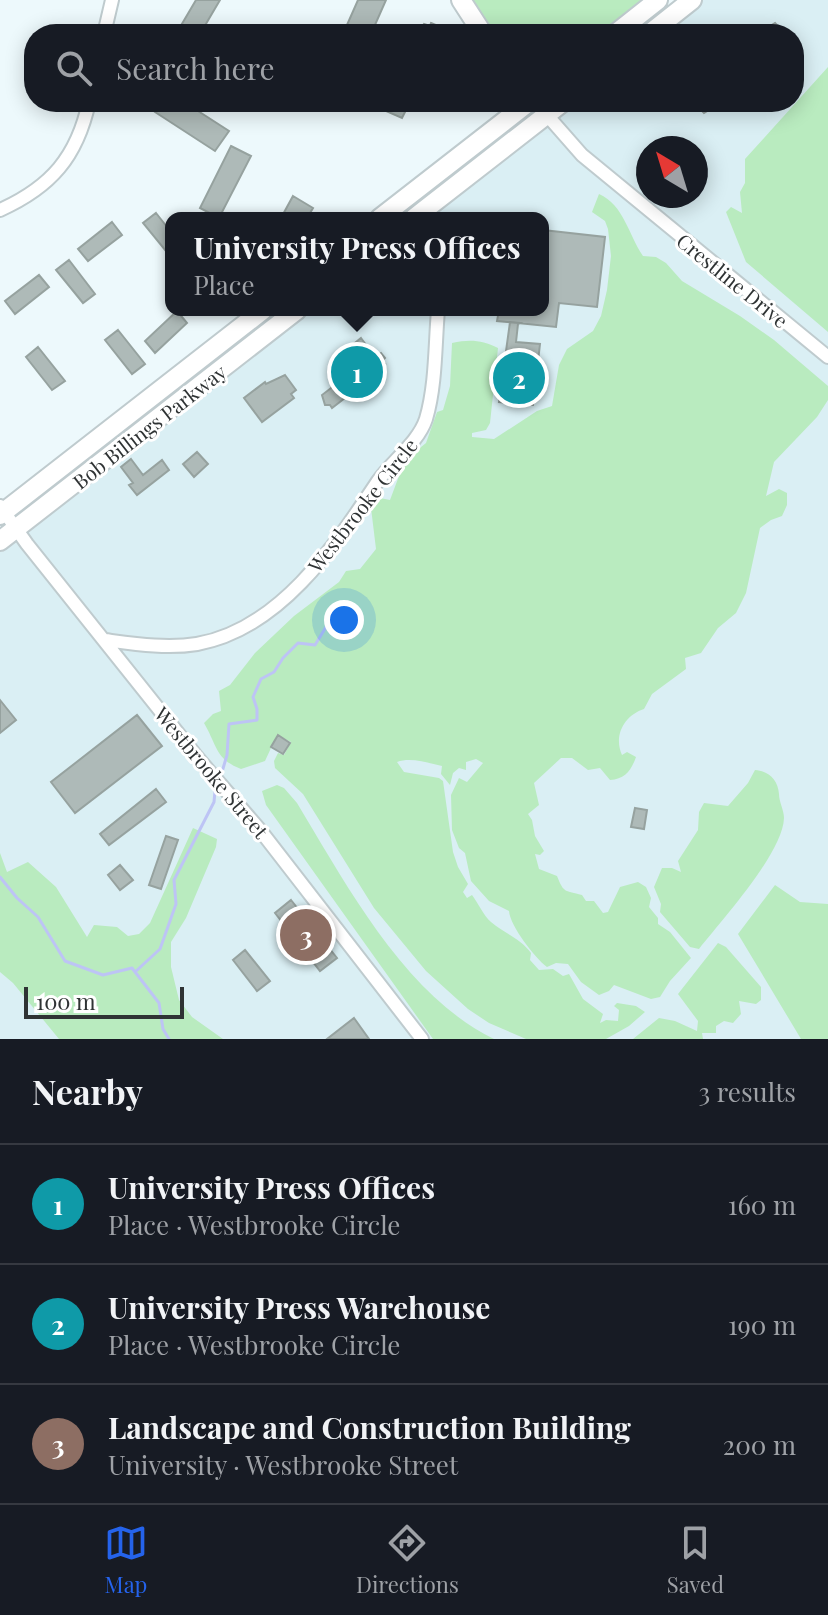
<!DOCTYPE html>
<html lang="en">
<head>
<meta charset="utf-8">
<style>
	:root { --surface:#171b24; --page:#242831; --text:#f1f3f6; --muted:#9ea1a6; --line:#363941; --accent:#2563eb }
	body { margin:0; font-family:"Playfair Display",serif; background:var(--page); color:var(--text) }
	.compass { position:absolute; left:636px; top:136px; width:72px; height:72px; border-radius:50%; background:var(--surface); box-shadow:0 4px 20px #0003; rotate:322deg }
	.scale { position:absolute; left:24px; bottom:20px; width:160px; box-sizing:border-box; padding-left:8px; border:4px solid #2f3334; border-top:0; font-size:22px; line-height:28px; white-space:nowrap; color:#2f3334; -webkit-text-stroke:6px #fff; paint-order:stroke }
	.you { position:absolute; left:344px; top:620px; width:28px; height:28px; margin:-20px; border:6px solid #fff; border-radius:50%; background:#1a73e8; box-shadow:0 0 0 12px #1a73e833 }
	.badge { display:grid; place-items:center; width:52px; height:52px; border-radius:50%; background:var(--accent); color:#fff; font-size:26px; font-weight:700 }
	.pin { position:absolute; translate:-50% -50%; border:4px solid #fff; box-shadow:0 2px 8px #0006 }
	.popup { position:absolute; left:165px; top:212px; width:384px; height:104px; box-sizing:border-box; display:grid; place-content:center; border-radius:16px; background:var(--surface); filter:drop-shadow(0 2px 6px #0005); font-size:26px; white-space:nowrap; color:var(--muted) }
	.popup b { font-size:30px; color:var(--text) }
	.popup::after { content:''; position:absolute; left:50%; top:100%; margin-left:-16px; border:16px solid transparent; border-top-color:var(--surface) }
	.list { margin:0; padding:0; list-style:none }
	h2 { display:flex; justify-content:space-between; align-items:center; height:104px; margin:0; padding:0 32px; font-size:34px }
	h2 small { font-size:26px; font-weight:400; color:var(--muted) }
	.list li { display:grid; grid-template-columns:52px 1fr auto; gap:24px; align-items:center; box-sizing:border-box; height:120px; padding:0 32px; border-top:2px solid var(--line) }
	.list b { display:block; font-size:30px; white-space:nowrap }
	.list p { margin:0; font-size:26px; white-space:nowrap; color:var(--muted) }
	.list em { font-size:26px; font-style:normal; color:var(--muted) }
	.icon { flex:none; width:44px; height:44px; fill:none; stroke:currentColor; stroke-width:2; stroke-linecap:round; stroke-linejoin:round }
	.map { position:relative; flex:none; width:828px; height:1039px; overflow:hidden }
	.search { position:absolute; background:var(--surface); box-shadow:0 4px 20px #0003; left:24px; right:24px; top:24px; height:88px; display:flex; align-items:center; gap:20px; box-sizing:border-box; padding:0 28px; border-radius:32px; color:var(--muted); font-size:30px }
	.sheet { height:464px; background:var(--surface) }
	nav { display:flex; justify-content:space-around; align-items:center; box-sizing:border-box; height:112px; border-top:2px solid var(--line); background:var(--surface); font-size:22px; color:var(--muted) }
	nav a { display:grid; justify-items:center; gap:4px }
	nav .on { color:var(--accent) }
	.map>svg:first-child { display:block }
	.built { fill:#daeff4; fill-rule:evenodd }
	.green { fill:#b9ebbf }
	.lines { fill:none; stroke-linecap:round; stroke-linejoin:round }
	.stream { stroke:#bdc4f5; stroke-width:3 }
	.building { fill:#aebab8; stroke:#96a29f; stroke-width:2 }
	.street-casing { stroke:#bfcbce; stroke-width:16 }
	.secondary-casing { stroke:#bfcbce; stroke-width:22 }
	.street { stroke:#fff; stroke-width:12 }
	.secondary { stroke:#fff; stroke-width:18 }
	.labels { text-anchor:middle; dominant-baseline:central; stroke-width:6; stroke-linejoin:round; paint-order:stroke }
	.street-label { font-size:20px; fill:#2f3334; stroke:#fff }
</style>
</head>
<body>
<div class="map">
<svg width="828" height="1039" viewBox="0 0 828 1039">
	<rect width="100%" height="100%" fill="#edf9fc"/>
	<path class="built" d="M702,0H828V1039H0V548L307,310H543V218H424L572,102H794V34H659ZM648,148H696V196H648Z"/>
	<path class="green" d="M468,0H648L605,34H491Z
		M828,67V332L746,262L726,212L731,207L742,213L740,192L745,183V159Z
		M599,194C624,205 628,234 643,256L656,257L666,263L682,281L740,316L774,340L828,386V400L817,417L774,462L766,496L779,489L787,493V505L782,516L771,520L760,528L746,593L736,613L718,628L701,653L685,658L686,669L652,694L644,709C625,715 613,735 622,755L627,752L636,757C631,771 625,779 610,780L600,768L588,770L572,758H561L534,783L539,805L528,814L532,820L535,836L544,851L540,855L535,854L539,869L557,876C564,894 565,890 582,895L586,901H594L603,913L608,912L620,887L638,882L646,887L651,898L649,907L658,918V924L670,932L691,958L670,981L660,997L651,999L614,985L609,991L599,995L581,982L568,964L556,963L547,967C535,958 510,926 509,911L489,901L471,881L465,853L459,848L452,830L451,795L459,778L467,782L483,763L476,759L466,762V770L459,768L453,773L450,785L441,774L442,766C428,763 411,757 397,762L404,772L439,778L443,781L453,852L458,867L468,884L463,892L467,898L472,895C478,903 484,916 491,922C505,934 520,938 531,953L530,960L539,970L553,969L563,976L569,974L583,999L603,1014L600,1023L606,1020L618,1021L619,1010L614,1006L617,1003L636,1006L645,1012L629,1026L606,1039H526L489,1023L468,1009L426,971L374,908L303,794L275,768L274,761L278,753L284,755L291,742L277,735L265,761L241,769C215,759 217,745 204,723L213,714L221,711L219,691L230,685L255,653L294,616L339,582L346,571L360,569L376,549L371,508L380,498L390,500L405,460L426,443L437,412L443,410L450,386L452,343C470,339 482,340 498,348L490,423L486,430L472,433V437L494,439L537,411L552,406L559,365L567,349L593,331L601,316L607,290L611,256L608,229L605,221L592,212Z
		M755,770C769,771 778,780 779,794C779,802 784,810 784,818C783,853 721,921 699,949L690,947L660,912L661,904L654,887L662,868H672L681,872L678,861L698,830L699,812L704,803L728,806L748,783Z
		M277,785L284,788L297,803C346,884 405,996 494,1039H433L266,805L262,791Z
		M193,828L217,839L216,847L186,918L171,942V967L179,1000L192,1017L223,1039H59L13,983L0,972V853L7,872L28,862L56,887L87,937L94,925L117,927L128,936L139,934L150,923Z
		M775,885L800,902L828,904V1039H801L738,934Z
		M718,943L726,947L761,987V1000L756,1004L739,1001L741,1014L733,1023L724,1021L716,1026V1033H702L703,1039H633L659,1018L675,1021L697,1031L698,1021L678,994Z"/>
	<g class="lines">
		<path class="stream" d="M222,772L227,755L229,724L257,720V709L253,697L261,679L274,672L283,658L298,643L315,645L326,627
			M0,877L17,898L38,917L65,961L103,975L132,968L159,1003L163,1029L169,1039
			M135,972L160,949L176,904L174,880L214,802L215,791"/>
	</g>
	<path class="building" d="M196,0H220L200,34H176Z
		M358,0H386L371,34H343Z
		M431,23L438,26L436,29L442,32L441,34H417L424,24L430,26Z
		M775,23L785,34L759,33Z
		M161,102H184L229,131L215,151L155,112Z
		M390,102H410L402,118L386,111Z
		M693,102H719L720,103L704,113Z
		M231,146L251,156L219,218L200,208Z
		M293,196L313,208L307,218H281Z
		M156,213L171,232L170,256L143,223Z
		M112,222L122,235L88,261L78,249Z
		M543,230L605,237L597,307L559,303L556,327L497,321L499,310H543Z
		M69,260L95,294L83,303L56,270Z
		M39,275L49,287L15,314L5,301Z
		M177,311L187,323L155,353L145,341Z
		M510,322L520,323L518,324L516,342L540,344L533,405L499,402Z
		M118,330L145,364L132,374L105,340Z
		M361,338L372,353L375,351L378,355L381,353L385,358L382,361L385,364L363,381L369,389L363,398L354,391L332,408L330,405H325L322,395L344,378L338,370L348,362L353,368L361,361L355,358L357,356L350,347Z
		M38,347L65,381L52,390L26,357Z
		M285,375L296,390L291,394L294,398L262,422L244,398L265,382L266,384Z
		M197,452L208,464L194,477L183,464Z
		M131,459L143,475L162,460L169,470L137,495L129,485L133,483L121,467Z
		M0,700L16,720L0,733Z
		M137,715L162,746L75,813L51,782Z
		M278,735L290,743L283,754L271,747Z
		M156,789L166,802L109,845L100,834Z
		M635,808L647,810L644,829L631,827Z
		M166,836L178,840L161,889L149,885Z
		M120,865L133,880L120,890L108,875Z
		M291,900L337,958L320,971L275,913Z
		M245,950L270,981L257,991L233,960Z
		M354,1018L369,1039H327Z"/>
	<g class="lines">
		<defs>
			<path id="street" d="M104,34L112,0
				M546,114L582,155L828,357
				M0,210C51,187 77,157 89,102
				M0,506L27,544L197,757L260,830L422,1039
				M105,640C135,644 167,649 197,644C280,629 334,547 378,481C392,461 418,443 426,419C436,385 435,345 438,310"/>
			<path id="secondary" d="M461,0L483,34
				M615,34L658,0
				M649,34L692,0
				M380,218L529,102
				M414,218L563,102
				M0,515L263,310
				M0,541L297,310"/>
		</defs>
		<use href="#street" class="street-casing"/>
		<use href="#secondary" class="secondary-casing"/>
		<use href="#street" class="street"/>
		<use href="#secondary" class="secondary"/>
	</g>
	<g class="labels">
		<g class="street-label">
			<text transform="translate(733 280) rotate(39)">Crestline Drive</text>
			<text transform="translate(149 426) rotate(-38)">Bob Billings Parkway</text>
			<text transform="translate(362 505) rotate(-52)">Westbrooke Circle</text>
			<text transform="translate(212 772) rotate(50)">Westbrooke Street</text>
		</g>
	</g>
</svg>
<svg class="compass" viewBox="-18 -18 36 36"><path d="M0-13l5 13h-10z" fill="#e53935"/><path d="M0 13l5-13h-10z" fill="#9ea1a6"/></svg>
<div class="scale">100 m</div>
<div class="you"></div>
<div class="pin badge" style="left:357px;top:372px;background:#0f9aa8">1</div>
<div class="popup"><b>University Press Offices</b>Place</div>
<div class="pin badge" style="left:519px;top:378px;background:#0f9aa8">2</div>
<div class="pin badge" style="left:306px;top:935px;background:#8d6e63">3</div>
<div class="search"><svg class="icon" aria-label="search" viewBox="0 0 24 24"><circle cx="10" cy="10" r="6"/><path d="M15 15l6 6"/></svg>Search here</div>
</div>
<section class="sheet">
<h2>Nearby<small>3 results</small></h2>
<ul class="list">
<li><span class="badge" style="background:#0f9aa8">1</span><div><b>University Press Offices</b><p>Place · Westbrooke Circle</p></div><em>160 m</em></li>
<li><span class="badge" style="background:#0f9aa8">2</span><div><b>University Press Warehouse</b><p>Place · Westbrooke Circle</p></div><em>190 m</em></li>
<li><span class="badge" style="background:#8d6e63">3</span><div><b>Landscape and Construction Building</b><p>University · Westbrooke Street</p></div><em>200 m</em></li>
</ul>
</section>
<nav>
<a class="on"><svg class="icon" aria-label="map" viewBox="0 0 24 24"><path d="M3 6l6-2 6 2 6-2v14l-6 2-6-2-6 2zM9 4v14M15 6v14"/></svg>Map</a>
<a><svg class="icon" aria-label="directions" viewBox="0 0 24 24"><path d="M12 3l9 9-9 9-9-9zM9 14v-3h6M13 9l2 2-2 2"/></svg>Directions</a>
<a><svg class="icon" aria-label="saved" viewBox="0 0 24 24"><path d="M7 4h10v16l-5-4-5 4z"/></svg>Saved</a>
</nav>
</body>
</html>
